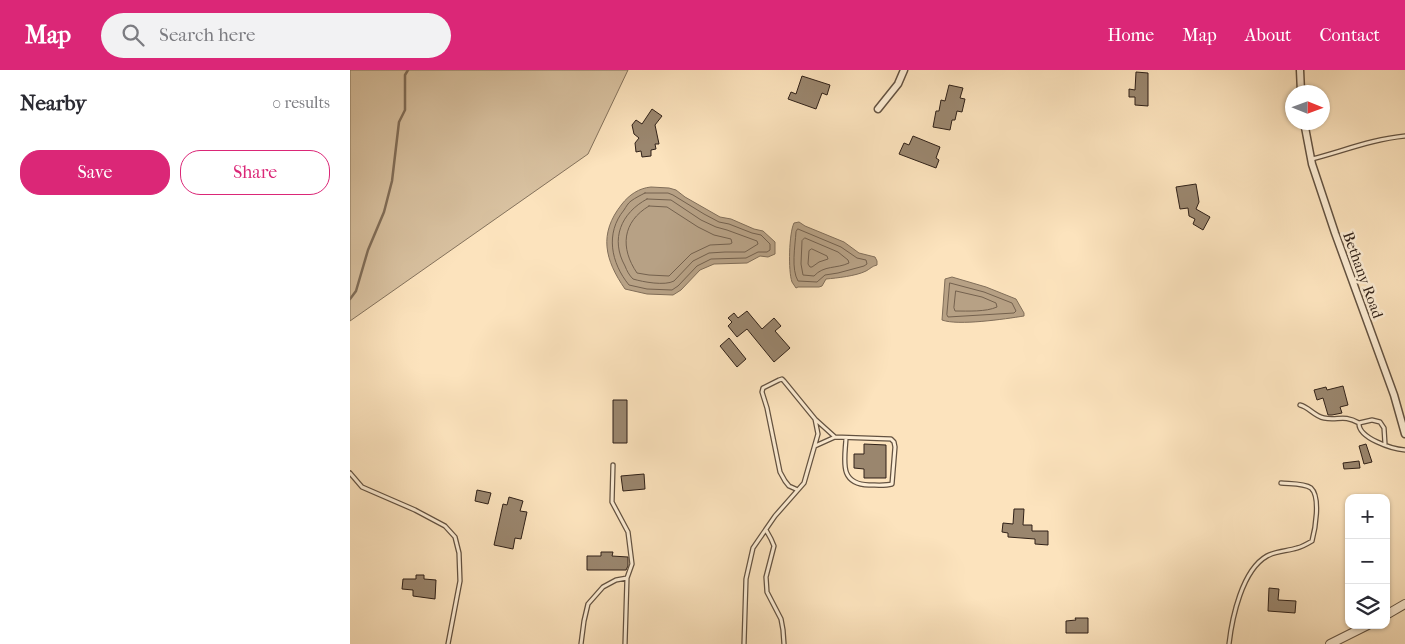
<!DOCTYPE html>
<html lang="en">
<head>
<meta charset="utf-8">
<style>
	:root { --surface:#fff; --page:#f2f2f3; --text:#2b2b33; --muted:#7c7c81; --line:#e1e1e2; --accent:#db2777 }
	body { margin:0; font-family:"IM FELL French Canon",serif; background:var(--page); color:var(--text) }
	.controls { position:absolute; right:15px; bottom:15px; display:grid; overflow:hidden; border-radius:10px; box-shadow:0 1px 4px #0004 }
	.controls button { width:45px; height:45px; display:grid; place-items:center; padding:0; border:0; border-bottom:1px solid var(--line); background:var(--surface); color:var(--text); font:25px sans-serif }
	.compass { position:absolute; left:935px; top:15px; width:45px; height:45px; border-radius:50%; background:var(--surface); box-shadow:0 1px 4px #0004; rotate:91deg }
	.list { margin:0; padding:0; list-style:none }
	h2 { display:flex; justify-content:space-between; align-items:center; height:65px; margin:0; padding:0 20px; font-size:21px }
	h2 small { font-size:16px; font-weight:400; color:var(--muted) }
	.actions { display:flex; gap:10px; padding:15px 20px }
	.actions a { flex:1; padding:11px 0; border:1px solid var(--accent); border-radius:20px; text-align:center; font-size:18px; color:var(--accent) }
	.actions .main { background:var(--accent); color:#fff }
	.icon { flex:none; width:28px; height:28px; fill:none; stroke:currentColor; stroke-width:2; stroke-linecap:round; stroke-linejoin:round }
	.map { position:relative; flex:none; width:1055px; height:574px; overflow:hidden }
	header { display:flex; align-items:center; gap:30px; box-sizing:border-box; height:70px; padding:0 25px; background:var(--accent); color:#fff }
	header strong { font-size:24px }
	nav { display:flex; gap:28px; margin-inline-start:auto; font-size:18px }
	.search { width:350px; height:45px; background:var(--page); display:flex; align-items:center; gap:12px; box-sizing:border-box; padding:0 18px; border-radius:28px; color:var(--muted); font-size:19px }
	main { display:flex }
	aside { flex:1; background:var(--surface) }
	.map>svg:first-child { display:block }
	.green { fill:#d9c2a1; stroke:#84725c }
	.water { fill:#b7a185; stroke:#816e59 }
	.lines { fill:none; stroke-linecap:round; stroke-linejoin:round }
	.shore { stroke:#74614e; stroke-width:1 }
	.stream { stroke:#816e59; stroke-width:2.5 }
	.building { fill:#9a866e; stroke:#302118 }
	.service-casing { stroke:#635241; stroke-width:5.5 }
	.minor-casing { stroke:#635241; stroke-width:9 }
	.tertiary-casing { stroke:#635241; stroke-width:10 }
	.service { stroke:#fdedd4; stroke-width:3 }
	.minor { stroke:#fdedd4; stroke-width:6 }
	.tertiary { stroke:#fdedd4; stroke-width:8 }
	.labels { text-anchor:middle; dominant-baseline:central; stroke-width:5; stroke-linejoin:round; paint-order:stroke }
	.street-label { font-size:15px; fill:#302118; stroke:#fdedd4 }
</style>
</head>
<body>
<header>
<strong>Map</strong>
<div class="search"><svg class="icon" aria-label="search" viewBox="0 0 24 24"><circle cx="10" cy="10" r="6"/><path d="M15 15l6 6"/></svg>Search here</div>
<nav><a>Home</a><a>Map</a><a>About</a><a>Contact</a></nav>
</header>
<main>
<aside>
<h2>Nearby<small>0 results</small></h2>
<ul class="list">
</ul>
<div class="actions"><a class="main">Save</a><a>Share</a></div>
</aside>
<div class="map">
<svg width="1055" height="574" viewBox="0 0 1055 574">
	<rect width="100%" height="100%" fill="#fce3bd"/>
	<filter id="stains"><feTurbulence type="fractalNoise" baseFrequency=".004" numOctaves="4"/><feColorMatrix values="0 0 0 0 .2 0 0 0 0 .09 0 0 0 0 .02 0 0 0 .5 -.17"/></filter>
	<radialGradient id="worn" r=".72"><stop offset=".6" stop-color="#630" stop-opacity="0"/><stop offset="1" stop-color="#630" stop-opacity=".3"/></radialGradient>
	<path class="green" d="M0,0H278L238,84L0,251Z"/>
	<path class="water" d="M301,117L319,118L326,120L335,127L370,147L381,149L404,159L413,161L425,172V184L418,187L410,186L397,193L364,194L350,200L331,220L323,225L297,224L275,219C255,190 248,164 272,134C279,125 289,118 301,117Z
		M449,152L455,156L494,172L509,183L525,187L527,191V195C522,196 520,199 516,201C506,206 487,208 476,209L472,216L469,217H448L446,218C445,216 443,214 442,212C438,201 439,163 444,153Z
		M602,207L636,217L666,229L674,243V246C655,249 608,256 592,250L595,209Z"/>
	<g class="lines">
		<path class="shore" d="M295,123H318L323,125L354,144L369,152L379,154L402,163L411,165L420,174V180L417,182H408L396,188L361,189L347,196L328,216L322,220L297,219L279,215C261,193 255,163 274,140C276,137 278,133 281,131C285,128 291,125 295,123Z
			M297,129L321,130L351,150L366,157L377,160L407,171L408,174L395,182H375L359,183L343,191L324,211C315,216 293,212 283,209C279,205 277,201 275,196C260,169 271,143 297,129Z
			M299,136L317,137L348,157L364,165L381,169L382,173L380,174L360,175L341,184L319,206L299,205L287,203C270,178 272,152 299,136Z
			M448,159L491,177L507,188L516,190L517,194L514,196L488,203L475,205L467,212L448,211C441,199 445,177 446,162Z
			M455,168L488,182L498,190L499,193C486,199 474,195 464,206L453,205L451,194L452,171Z
			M462,179L477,186L478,189L469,192L462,197H460L458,194L459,181Z
			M600,213L634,222L662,233L666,241L664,243L598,247L597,245Z
			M606,221L632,227L646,233L647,237C636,242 618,241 605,241L604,238Z"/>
		<path class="stream" d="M0,229L6,221L18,180L34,142L42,111L49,52L55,40V5L58,0"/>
	</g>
	<path class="building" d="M786,2L798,3V36L785,35V27H779V19L785,20Z
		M452,6L480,15L477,25L472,23L466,39L438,29L441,22L446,24Z
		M599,15L613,18L610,28L615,29L612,42L607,41L605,50H602L600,60L583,57L586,41H589L591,30L595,31Z
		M302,39L312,46L305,55L309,74H305L306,79L301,80V86L292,87L291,81L286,82L285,73L289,68L284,64L282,55L286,50L292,54Z
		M563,66L590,77L586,88L589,90L586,98L549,84L554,73L559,75Z
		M846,114L849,132L846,139L860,147L853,160L843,154L845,149L839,146L838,138L830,139L826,117Z
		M397,241L412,259L424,248L431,256L425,261L440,278L424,292L397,259L387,267L378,256L382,252L378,248L384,243L388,248Z
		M379,268L396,289L387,297L370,276Z
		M993,316L998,335L990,337L992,343L982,345H978L973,328L967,330L964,320L976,317L977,320Z
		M263,330H277V373H263Z
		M514,374L536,375V408H514V399L504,398V384H514Z
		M1016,374L1022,392L1014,394L1009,376Z
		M1009,391L1010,398L994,399L993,393Z
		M294,404L295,419L273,421L271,406Z
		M127,420L141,423L138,434L125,431Z
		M159,427L173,431L170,441L177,442L171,469L165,468L163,479L144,475L153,434L157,435Z
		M664,439H674L673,455H682V461H698V475L685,474V469L658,467V463L652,462L653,453L663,454Z
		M251,482H263L262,486L278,487V496L276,500H237V486H251Z
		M66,505H74V509L86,510L85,529L63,526V520L52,519L53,509H66Z
		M919,518L929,519L928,530L946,531L945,543L918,541Z
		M725,548H738V563H716V551L726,550Z"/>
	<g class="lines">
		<defs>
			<path id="service" d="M962,89C993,81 1023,69 1055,66
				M950,335C959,337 964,346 974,348C988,351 993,344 1009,353
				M465,349L485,367
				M1035,374L1034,358L1030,352L1022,350L1009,353C1008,368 1042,379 1055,380
				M465,376L485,367L541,369L544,372L545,377L542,414C535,416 526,415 519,415C488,414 495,390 496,368
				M263,395L262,432L278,462L282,494L277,508L275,574
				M0,403L12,417L65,440L95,456L105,467L109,483L110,511L98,574
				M416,460L421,469L424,476L416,507L417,522L431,549L433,560L434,574
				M231,574L234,551L238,534L253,517L266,510L277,508
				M394,574L396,509L403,478L425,446L454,413L468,364L465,349L434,311L432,309L429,310L413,318L412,322L417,338L430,402L435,411L439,416L448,420
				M879,574C882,548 892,500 917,486C926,481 938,481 947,478C952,477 957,474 962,471C965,460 971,427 961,418C954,413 939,414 931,413"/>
			<path id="minor" d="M950,0L951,22
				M528,39L548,14L554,0
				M954,52L962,94L985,163L1044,325L1055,364"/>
			<path id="tertiary" d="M1036,545L1055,534
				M980,574L1018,555"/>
		</defs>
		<use href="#service" class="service-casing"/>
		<use href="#minor" class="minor-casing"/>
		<use href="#tertiary" class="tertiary-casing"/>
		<use href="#service" class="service"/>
		<use href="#minor" class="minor"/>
		<use href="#tertiary" class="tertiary"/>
	</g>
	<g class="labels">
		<g class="street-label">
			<text transform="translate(1013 205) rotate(70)">Bethany Road</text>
		</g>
	</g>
	<rect width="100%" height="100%" filter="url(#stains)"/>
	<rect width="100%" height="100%" fill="url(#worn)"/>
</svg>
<div class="controls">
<button>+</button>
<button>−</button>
<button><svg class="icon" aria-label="layers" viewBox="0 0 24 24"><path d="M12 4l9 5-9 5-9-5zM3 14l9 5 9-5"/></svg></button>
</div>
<svg class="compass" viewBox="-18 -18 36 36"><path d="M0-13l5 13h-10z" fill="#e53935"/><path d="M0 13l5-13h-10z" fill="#7c7c81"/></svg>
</div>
</main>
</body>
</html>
